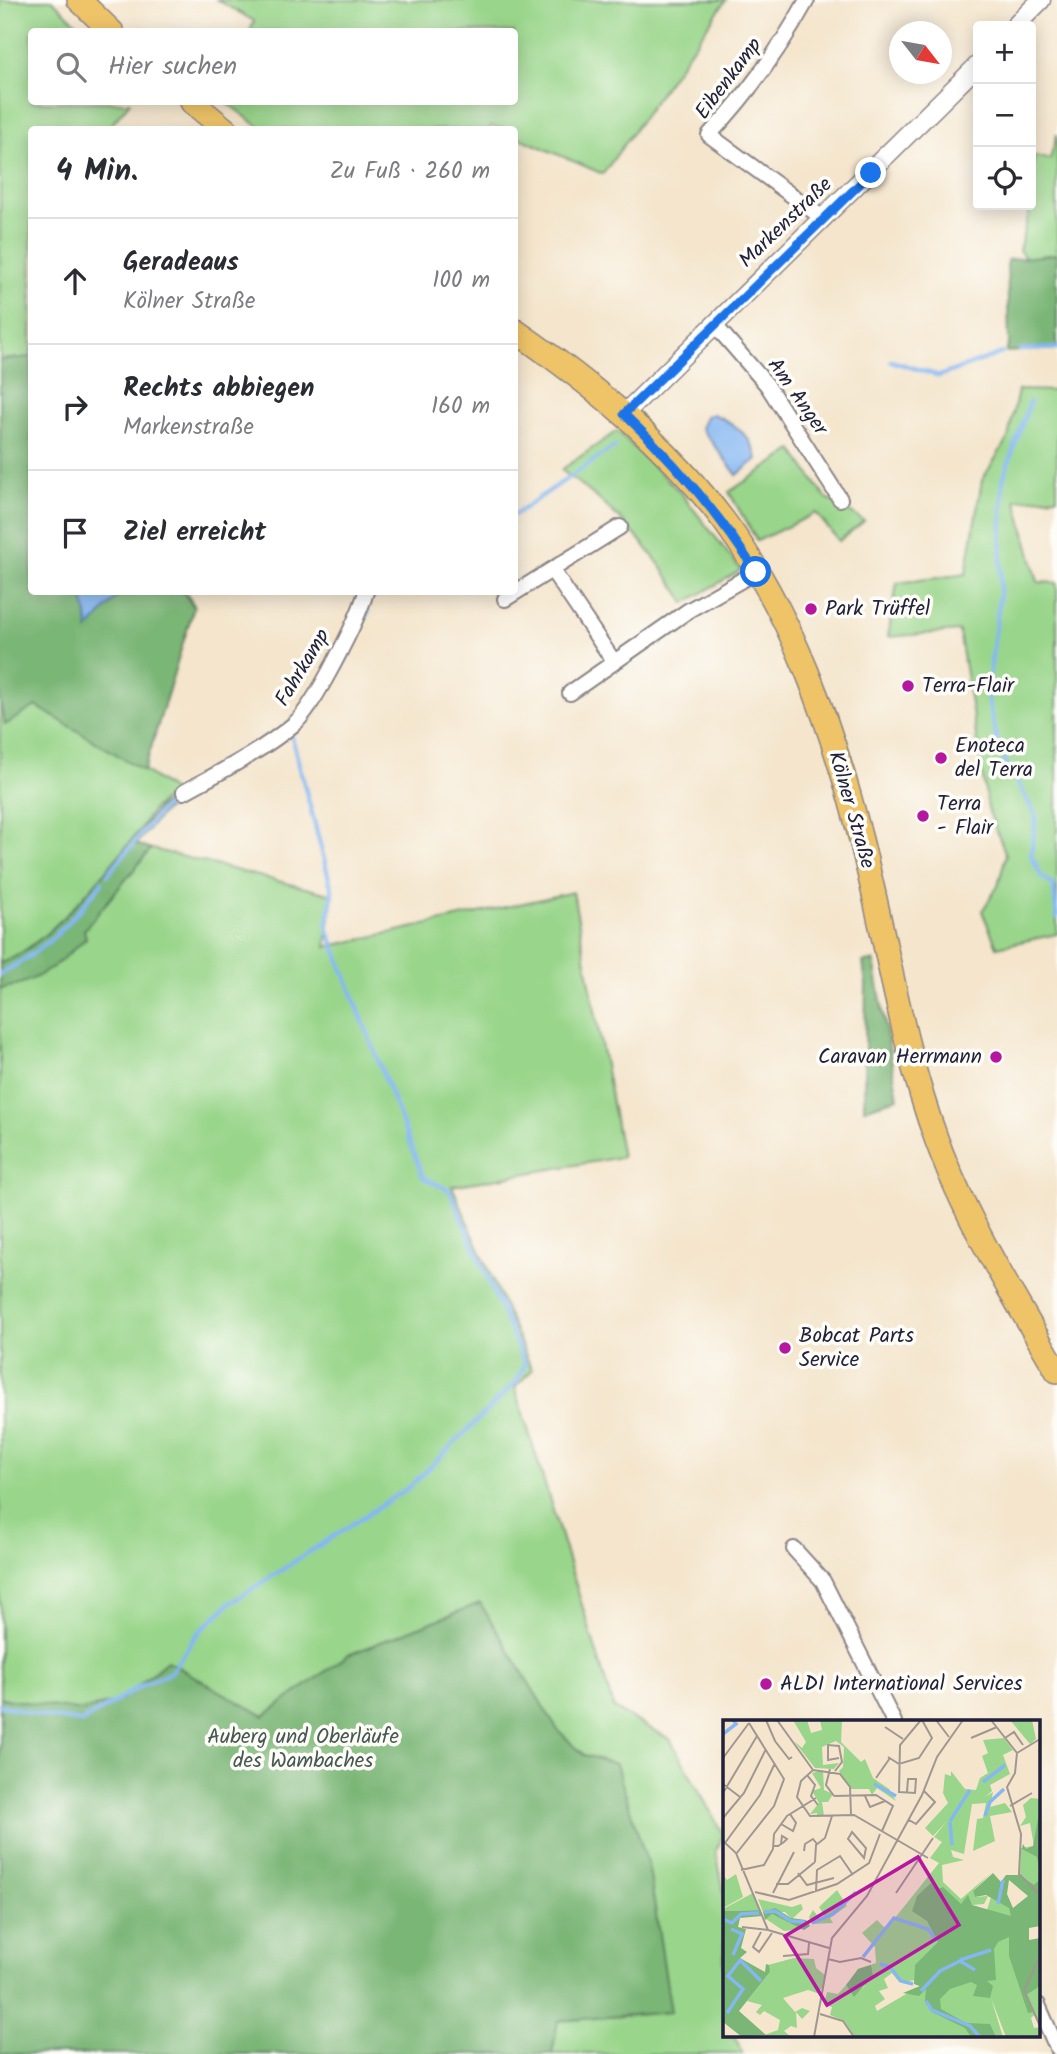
<!DOCTYPE html>
<html lang="de">
<head>
<meta charset="utf-8">
<style>
	:root { --surface:#fff; --page:#f2f2f3; --text:#2b2b33; --muted:#7c7c81; --line:#e1e1e2 }
	body { margin:0; font-family:Kalam,sans-serif; background:var(--page); color:var(--text) }
	.controls { position:absolute; right:21px; top:21px; display:grid; overflow:hidden; border-radius:7px; box-shadow:0 4px 18px #0003 }
	.controls button { width:63px; height:63px; display:grid; place-items:center; padding:0; border:0; border-bottom:2px solid var(--line); background:var(--surface); color:var(--text); font:35px sans-serif }
	.compass { position:absolute; left:889px; top:21px; width:63px; height:63px; border-radius:50%; background:var(--surface); box-shadow:0 4px 18px #0003; rotate:121deg }
	.stop { position:absolute; width:21px; height:21px; margin:-16px; border:5px solid #1a73e8; border-radius:50%; background:#fff }
	.stop.end { background:#1a73e8; border-color:#fff; box-shadow:0 2px 7px #0008 }
	.list { margin:0; padding:0; list-style:none }
	h2 { display:flex; justify-content:space-between; align-items:center; height:91px; margin:0; padding:0 28px; font-size:30px }
	h2 small { font-size:23px; font-weight:400; color:var(--muted) }
	.list li { display:grid; grid-template-columns:46px 1fr auto; gap:21px; align-items:center; box-sizing:border-box; height:126px; padding:0 28px; border-top:2px solid var(--line) }
	.list b { display:block; font-size:26px; white-space:nowrap }
	.list p { margin:0; font-size:23px; white-space:nowrap; color:var(--muted) }
	.list em { font-size:23px; font-style:normal; color:var(--muted) }
	.icon { flex:none; width:38px; height:38px; fill:none; stroke:currentColor; stroke-width:2; stroke-linecap:round; stroke-linejoin:round }
	.map { position:relative; flex:none; width:1057px; height:2054px; overflow:hidden }
	.search { position:absolute; background:var(--surface); box-shadow:0 4px 18px #0003; left:28px; top:28px; width:490px; height:77px; display:flex; align-items:center; gap:18px; box-sizing:border-box; padding:0 24px; border-radius:7px; color:var(--muted); font-size:26px }
	.panel { position:absolute; background:var(--surface); box-shadow:0 4px 18px #0003; left:28px; top:126px; width:490px; height:469px; border-radius:7px }
	.map>svg:first-child { display:block }
	.green { fill:#99d58a; stroke:#5e7c62; stroke-width:2 }
	.forest { fill:#7ab676; stroke:#4e6c58; stroke-width:2 }
	.water { fill:#85b7f2; stroke:#546c96; stroke-width:2 }
	.lines { fill:none; stroke-linecap:round; stroke-linejoin:round }
	.stream { stroke:#85b7f2; stroke-width:4.5 }
	.minor-casing { stroke:#8b8484; stroke-width:18 }
	.tertiary-casing { stroke:#8b8484; stroke-width:21 }
	.primary-casing { stroke:#8b8484; stroke-width:26 }
	.minor { stroke:#fff; stroke-width:14 }
	.tertiary { stroke:#fff; stroke-width:18 }
	.primary { stroke:#efc469; stroke-width:23 }
	.route { stroke:#1a73e8; stroke-width:9 }
	.poi-dot { fill:#b5179e; stroke:#fdfcf7; stroke-width:2.5 }
	.labels { text-anchor:middle; dominant-baseline:central; stroke-width:7; stroke-linejoin:round; paint-order:stroke }
	.street-label { font-size:21px; fill:#22223b; stroke:#fdfcf7 }
	.poi-label { font-size:21px; fill:#22223b; stroke:#fdfcf7; text-anchor:start }
	.park-label { font-size:21px; fill:#465853; stroke:#fdfcf7 }
	.inset-river { fill:none; stroke:#85b7f2; stroke-width:3.5 }
	.inset-road { fill:none; stroke:#a09792; stroke-width:2 }
	.view { fill:#b5179e; fill-opacity:0.15; stroke:#b5179e; stroke-width:3.5 }
	.inset-edge { fill:none; stroke:#22223b; stroke-width:3.5 }
</style>
</head>
<body>
<div class="map">
<svg width="1057" height="2054" viewBox="0 0 1057 2054">
	<rect width="100%" height="100%" fill="#fdfcf7"/>
	<filter id="ink" filterUnits="userSpaceOnUse"><feTurbulence type="fractalNoise" baseFrequency=".0143" numOctaves="2"/><feDisplacementMap in="SourceGraphic" scale="14" xChannelSelector="R" yChannelSelector="G"/><feConvolveMatrix kernelMatrix="1 2 1 2 8 2 1 2 1" color-interpolation-filters="sRGB"/></filter>
	<filter id="wash" filterUnits="userSpaceOnUse"><feTurbulence type="fractalNoise" baseFrequency=".00686" numOctaves="4" result="noise"/><feDisplacementMap in="SourceGraphic" scale="28" xChannelSelector="R" yChannelSelector="G"/><feGaussianBlur stdDeviation="1.57" result="paint"/><feColorMatrix in="noise" values="0 0 0 0 0 0 0 0 0 0 0 0 0 0 0 0 0 1.4 0 .05"/><feComposite in="paint" operator="in"/></filter>
	<g filter="url(#wash)">
		<rect width="100%" height="100%" fill="#f4e5cc"/>
		<path class="green" d="M0,0H52L85,31L32,32V102H130L108,129L32,130L31,357L0,360Z
			M217,0H726L603,174L515,136L514,130L491,126L489,130L262,129L226,102H514V32L250,31L254,21Z
			M1057,134V254L1026,259L1019,250L1031,205L1034,156L1050,159Z
			M1018,390L1057,391V497L1016,500L1038,582L1057,583V934L997,947L982,911L998,886L1006,855L988,809L959,631L888,637L897,583L966,574L982,480L1008,438Z
			M617,431L680,492L741,570L685,603C651,546 615,509 561,470Z
			M793,450L825,497L864,521L839,541L816,513L757,541L729,492Z
			M0,548L32,592H185L194,605L144,770L176,793C155,803 140,821 137,845L333,895L326,947L573,892L622,1157L452,1186L532,1370L515,1387L614,1709L670,1739L723,1834L716,1851L724,1892V2035H734L743,2054H0Z"/>
		<path class="forest" d="M1057,254V349L1006,352L1009,343L1007,260Z
			M31,357L32,592H183L194,607L144,771L36,706L5,725L0,702V360Z
			M178,797L180,801L163,812L136,844L151,849L84,930L86,938C56,966 41,981 0,989V963C53,946 122,849 160,806Z
			M874,961L898,1098L864,1109L866,985L863,962Z
			M480,1603L557,1729L584,1755L616,1764L649,1869L671,2012L558,2021L552,2054H0V1698L82,1711L121,1700L167,1661L264,1716L348,1655Z"/>
		<path class="water" d="M713,414C734,423 753,437 757,459L737,475L701,428L706,416Z
			M83,592H121L88,630C89,613 83,606 83,592Z"/>
		<g class="lines">
			<path class="stream" d="M1020,350L1057,348
				M891,361L939,376L1002,353
				M1030,402L1003,479L1000,593L987,695L999,750L1036,816L1031,855L1041,876L1053,885L1057,917
				M514,515L615,446
				M376,596L385,592
				M361,626L368,612
				M333,679L347,657
				M309,720L315,709
				M107,875L162,809L172,802
				M0,974C49,947 68,925 102,882
				M0,1705L48,1717L82,1722L140,1686L171,1672L197,1634L229,1604L411,1486L517,1381L525,1364L450,1191L423,1177L327,928L332,890L291,734"/>
		</g>
	</g>
	<g filter="url(#ink)">
		<g class="lines">
			<defs>
				<path id="minor" d="M807,0C780,49 748,94 709,135L824,219
					M714,324L767,385L840,499
					M552,570L614,662
					M505,599L620,527
					M570,693L689,610L756,572
					M184,792C220,772 262,751 294,724C315,706 358,619 366,592
					M794,1549L823,1581L894,1722
					M1038,2005L1057,2048"/>
				<path id="tertiary" d="M1015,26L1041,0
					M624,414L978,65"/>
				<path id="primary" d="M79,0L112,32
					M192,102L226,130
					M514,330C592,384 667,445 724,521C792,612 832,727 860,836C886,936 901,1044 937,1141C967,1222 1014,1297 1057,1371"/>
			</defs>
			<use href="#minor" class="minor-casing"/>
			<use href="#tertiary" class="tertiary-casing"/>
			<use href="#primary" class="primary-casing"/>
			<use href="#minor" class="minor"/>
			<use href="#tertiary" class="tertiary"/>
			<use href="#primary" class="primary"/>
		</g>
	</g>
	<g class="lines" filter="url(#ink)">
		<path class="route" d="M756,572C718,512 675,462 624,414L871,173"/>
	</g>
	<g class="poi-dot">
		<circle cx="811" cy="609" r="7"/>
		<circle cx="908" cy="686" r="7"/>
		<circle cx="941" cy="758" r="7"/>
		<circle cx="923" cy="816" r="7"/>
		<circle cx="996" cy="1057" r="7"/>
		<circle cx="785" cy="1348" r="7"/>
		<circle cx="766" cy="1684" r="7"/>
	</g>
	<g class="labels">
		<g class="street-label">
			<text transform="translate(729 79) rotate(-53)">Eibenkamp</text>
			<text transform="translate(786 223) rotate(-44)">Markenstraße</text>
			<text transform="translate(797 397) rotate(55)">Am Anger</text>
			<text transform="translate(303 668) rotate(-59)">Fahrkamp</text>
			<text transform="translate(851 810) rotate(74)">Kölner Straße</text>
		</g>
		<g class="poi-label">
			<text x="825" y="609">Park Trüffel</text>
			<text x="922" y="686">Terra-Flair</text>
			<text x="955" y="746">Enoteca<tspan x="955" dy="24">del Terra</tspan></text>
			<text x="937" y="804">Terra<tspan x="937" dy="24">- Flair</tspan></text>
			<text x="982" y="1057" text-anchor="end">Caravan Herrmann</text>
			<text x="799" y="1336">Bobcat Parts<tspan x="799" dy="24">Service</tspan></text>
			<text x="780" y="1684">ALDI International Services</text>
		</g>
		<g class="park-label">
			<text x="303" y="1737">Auberg und Oberläufe<tspan x="303" dy="24">des Wambaches</tspan></text>
		</g>
	</g>
	<g transform="translate(723 1720)">
		<rect width="317" height="317" fill="#f4e5cc"/>
		<path d="M70,0H84L88,13L99,10L97,0H119L118,22L138,42L142,39L150,58L166,69L173,81L154,68L149,75L146,69H128L116,51L120,47L121,27L113,21L99,27L100,45L116,43L111,49L92,48L71,21L79,28L83,22ZM287,0H309L313,19L307,24ZM281,18L290,30L280,35L287,54L267,65L269,71L262,77L270,72L267,87L282,83L289,92L267,96L272,121L250,131L254,99L260,98L263,83L249,84L241,134L228,130L230,137L241,140L219,145L220,162L238,179L267,154L250,171L252,177L265,176L261,184L249,185L264,190L268,177L287,188L317,238V304L311,295L308,298L311,308L317,307V317H283L268,278L280,317H132L121,301L107,295L109,287L101,285L104,272L115,274L123,265L131,276L142,266L132,256L135,249L153,243L152,227L139,213L154,200L163,209L216,143L207,138L219,122L211,117L224,101L210,116L202,108L225,83L220,73L222,54L228,56V51L242,69L253,70L257,58L265,53L259,36L265,33L260,20ZM169,253L176,262L194,260L192,264L197,266L154,291L152,286L162,279L156,271L165,268L161,259ZM100,50L101,70L110,74L105,82H99L101,96L94,97V93L87,94L96,83L89,71L98,68L89,53ZM308,78L317,79V174L297,155L298,128L311,126L307,103L297,106L303,97L300,85ZM13,154L20,177L0,188V155L4,160ZM114,170L124,186L107,198L110,203L89,204L86,197L90,190L97,199L101,195L96,187ZM30,173L37,190L0,191V189ZM35,179L69,187L78,184L80,189L69,199L62,192H40ZM49,194L78,205L80,209L61,211L43,199ZM71,238L91,239L93,248L102,255L101,266L94,273L85,270L60,278L72,292L79,288L87,291L79,299L73,292L74,308L68,306L61,311L68,317H36L55,310L57,300L41,291L37,295L33,292L39,285L24,281L47,252L45,245Z" fill="#99d58a" fill-rule="evenodd"/>
		<path d="M317,88V153L314,137L299,129L300,124L303,129L310,126ZM270,153L278,162L283,155H296L311,165L317,159V206L306,208V220L317,218V266L303,275L310,292L305,293L286,236V217L275,222L271,229L273,260L264,261L270,266L267,278L250,276L254,265L248,262L227,269L217,279L218,289L243,303L267,304L273,317H248L242,308L209,292L202,281L203,269L196,276L180,273L197,266L191,264L192,245L215,222L204,201L189,191L194,176L208,163L213,170L220,167L238,184L245,175L249,185L288,196L286,188L263,175L252,177L250,171ZM286,160L305,176L290,188L284,174ZM52,188L68,198L83,200L87,206L81,210L49,194L42,200L40,192ZM37,190L39,196L17,198L15,207L23,209L18,228L24,232L17,238L42,252L43,244L46,245L47,252L16,291L43,315L19,317L0,302V191ZM148,245L150,256L131,277L123,265L135,249Z" fill="#7ab676" fill-rule="evenodd"/>
		<path class="inset-river" d="M0,14L13,4L10,0M260,62L282,45M151,64L173,76M262,96L267,82L281,69M227,101L247,70M227,102L229,125M275,184L280,160M41,192L52,191L68,201L82,202M0,199L9,203L18,194L36,193M89,203L110,194L133,172M8,209L19,214L10,235M140,237L171,198L205,209L214,221M16,239L38,261M237,240L268,230M157,244L167,247L178,261L190,264M198,271L217,251L237,241L252,250M203,281L209,290L247,306L257,317M4,293L20,269L5,256L18,239"/>
		<path class="inset-road" d="M43,0L52,21L66,39L69,37M54,0L90,50M213,0L226,17M268,0L294,33L317,19M162,7L180,19M248,18L274,7M282,18L291,12L300,25M294,33L292,53L284,67L298,114L296,154L317,175M165,37L176,44L196,38L209,18L199,0M0,38L26,3M107,49L103,65L111,76M112,51L119,42L116,26L105,25V40L116,38M84,55L92,65L88,76L95,85M153,58L167,38M0,64L17,77M176,72L192,73L193,59H185L184,72M0,73L34,16M176,73L177,25L198,0M111,76L153,75L170,86L159,111M142,76L147,87L162,81M287,86L309,73M128,94L127,67L117,54L90,50L78,61L74,77L87,96L131,95L205,138M0,98L21,73L43,29M186,100L193,104L212,82L201,71M58,104L70,111L73,103L67,94M129,112L143,128L141,138L125,119ZM0,121L13,133L45,210M2,123L37,75L52,43M51,126H55L61,122L64,119L59,116L58,124M81,131L82,124L90,119L94,124M13,134L51,86L61,59L26,3M92,142L93,125L102,118L109,96M18,150L41,145L50,129L51,114L64,96L93,78M75,153L84,165L111,158M53,164H65L92,142M93,171L94,150L117,136L130,155M32,172L66,180L114,164L146,143L157,114M50,173L71,132M173,173L210,118M19,207L45,210M45,210L106,228M38,212L30,227L36,232L49,213M60,236L85,234L86,223M317,237L301,270L317,306M105,239L117,242L138,238L148,242M97,294L120,301L131,317M91,317L109,218L144,176L199,75L214,37L240,0"/>
		<path class="view" d="M195,137L236,205L104,285L62,216Z"/>
		<rect width="317" height="317" class="inset-edge"/>
	</g>
</svg>
<div class="controls">
<button>+</button>
<button>−</button>
<button><svg class="icon" aria-label="locate" viewBox="0 0 24 24"><circle cx="12" cy="12" r="6"/><path d="M12 2v4M12 18v4M2 12h4M18 12h4"/></svg></button>
</div>
<svg class="compass" viewBox="-18 -18 36 36"><path d="M0-13l5 13h-10z" fill="#e53935"/><path d="M0 13l5-13h-10z" fill="#7c7c81"/></svg>
<div class="stop" style="left:756px;top:572px"></div>
<div class="stop end" style="left:871px;top:173px"></div>
<div class="search"><svg class="icon" aria-label="search" viewBox="0 0 24 24"><circle cx="10" cy="10" r="6"/><path d="M15 15l6 6"/></svg>Hier suchen</div>
<section class="panel">
<h2>4 Min.<small>Zu Fuß · 260 m</small></h2>
<ul class="list">
<li><svg class="icon" aria-label="ahead" viewBox="0 0 24 24"><path d="M12 20V5M6 11l6-6 6 6"/></svg><div><b>Geradeaus</b><p>Kölner Straße</p></div><em>100 m</em></li>
<li><svg class="icon" aria-label="right" viewBox="0 0 24 24"><path d="M7 20v-9h11M14 6l5 5-5 5"/></svg><div><b>Rechts abbiegen</b><p>Markenstraße</p></div><em>160 m</em></li>
<li><svg class="icon" aria-label="arrive" viewBox="0 0 24 24"><path d="M6 21V4h12l-3 4 3 4H6"/></svg><div><b>Ziel erreicht</b></div></li>
</ul>
</section>
</div>
</body>
</html>
